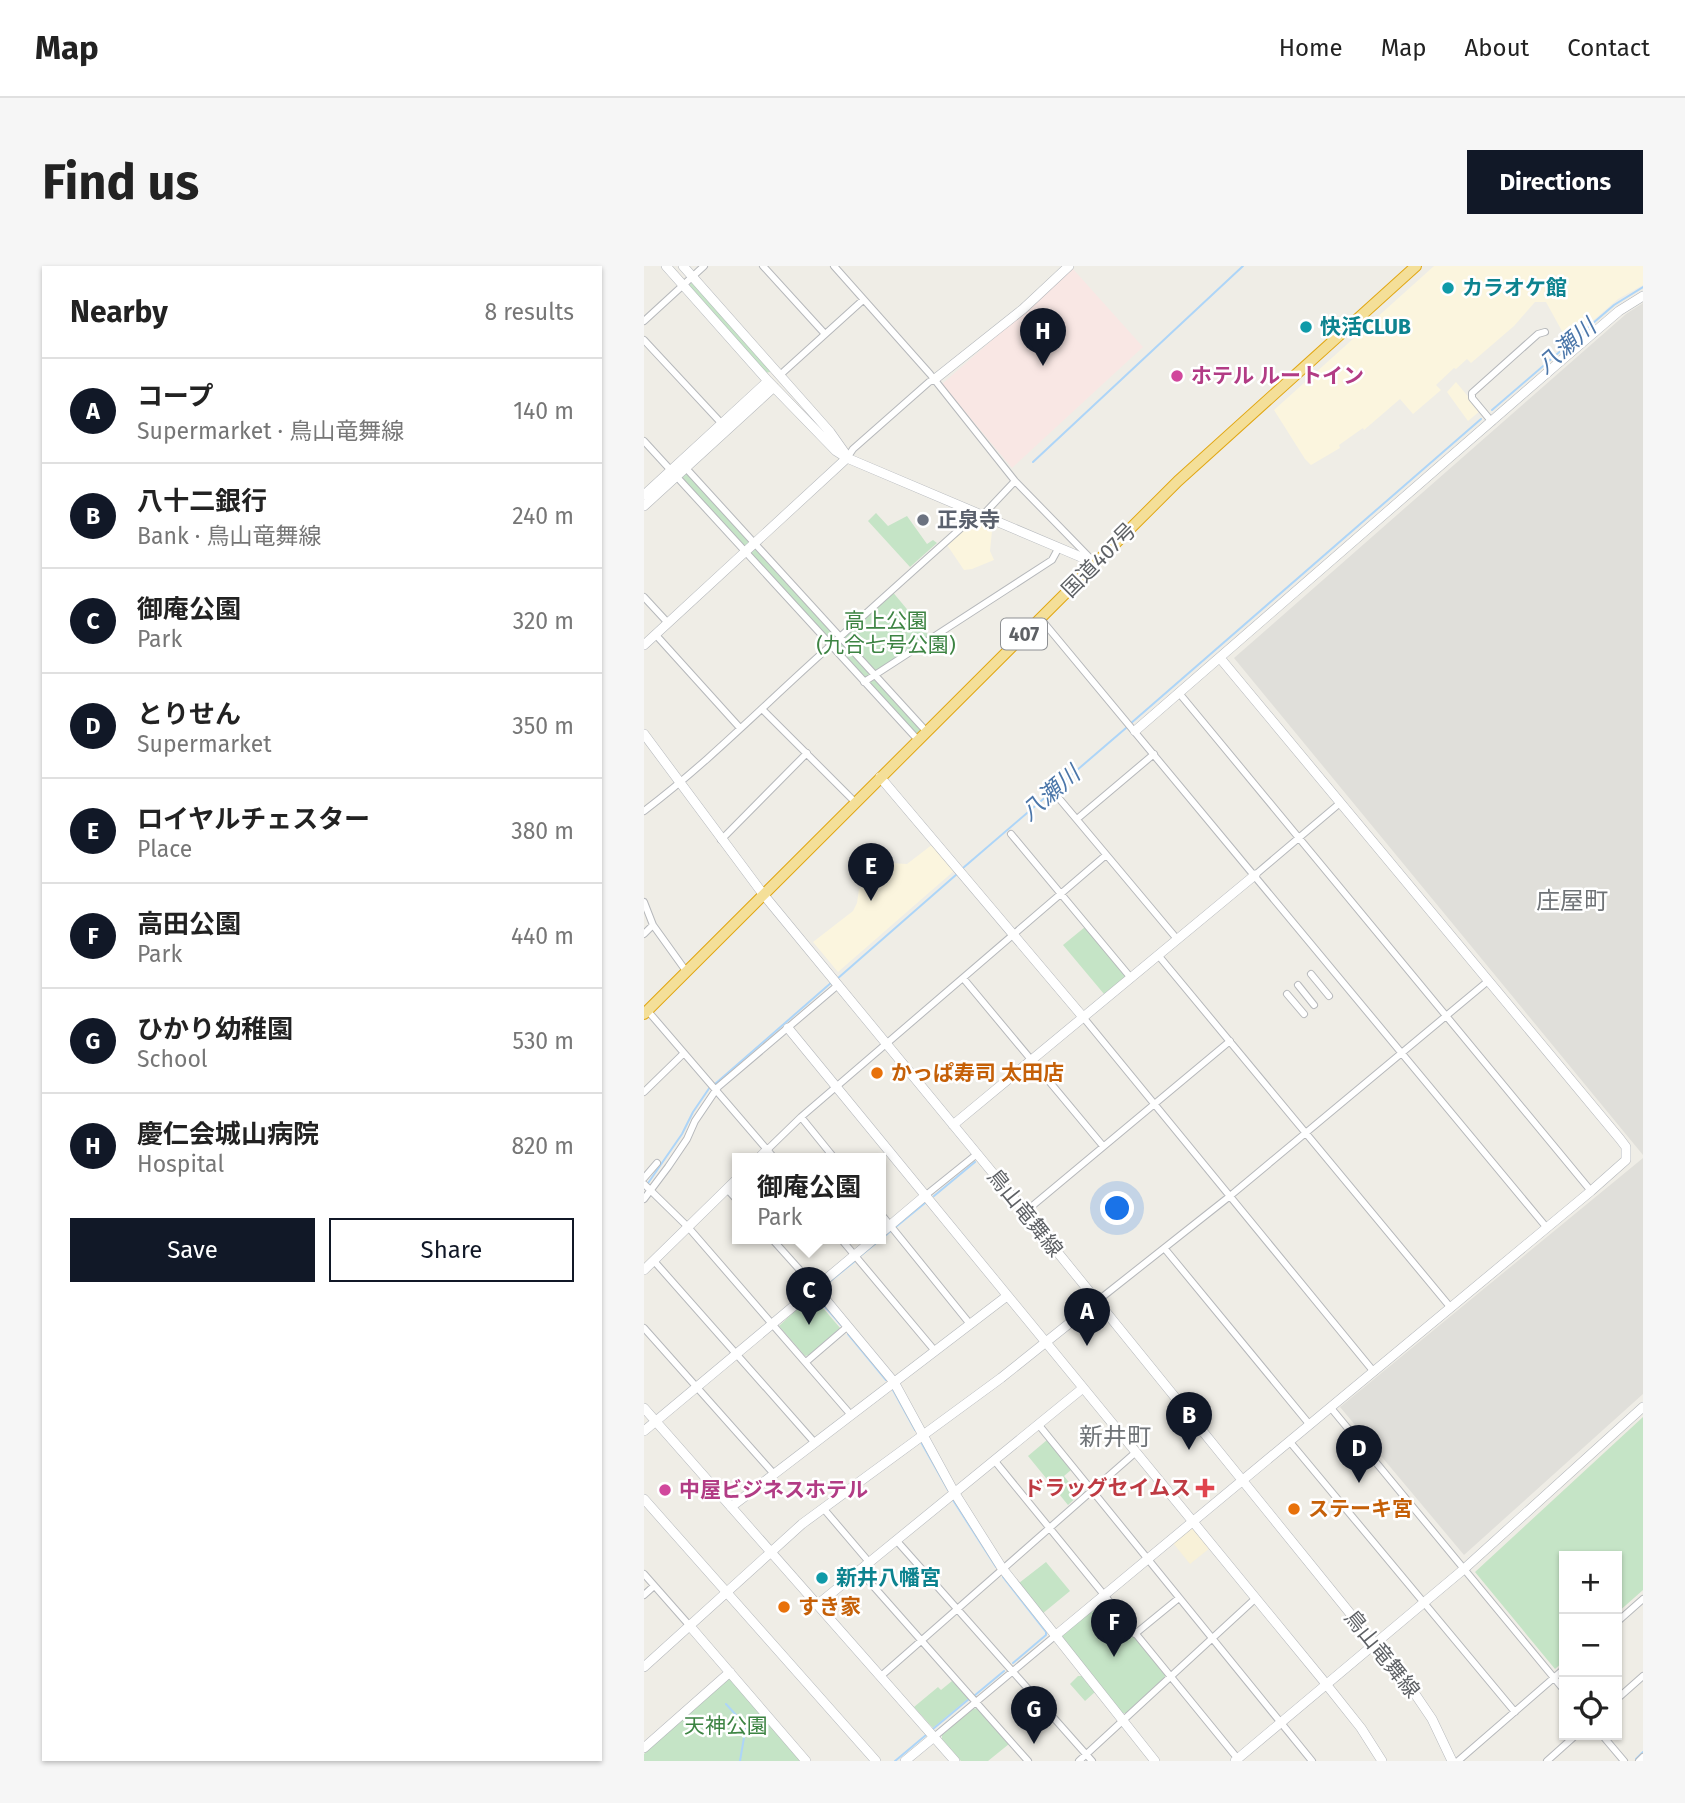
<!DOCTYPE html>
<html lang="en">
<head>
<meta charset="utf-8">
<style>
	:root { --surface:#fff; --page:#f6f6f6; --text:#222; --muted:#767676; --line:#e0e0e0; --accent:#111827 }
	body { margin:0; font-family:"Fira Sans","Noto Sans JP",sans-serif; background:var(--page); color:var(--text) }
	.controls { position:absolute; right:21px; bottom:21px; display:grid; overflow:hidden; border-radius:0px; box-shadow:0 2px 5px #0004 }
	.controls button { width:63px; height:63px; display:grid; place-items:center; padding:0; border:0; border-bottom:2px solid var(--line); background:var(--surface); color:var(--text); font:35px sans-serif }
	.you { position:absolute; left:474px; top:943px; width:24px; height:24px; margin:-18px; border:5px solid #fff; border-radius:50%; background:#1a73e8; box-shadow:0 0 0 10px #1a73e833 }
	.badge { display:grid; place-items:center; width:46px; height:46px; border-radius:50%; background:var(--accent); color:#fff; font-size:23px; font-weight:700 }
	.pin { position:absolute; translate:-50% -58px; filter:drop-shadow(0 2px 4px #0008) }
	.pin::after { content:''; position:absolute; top:37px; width:24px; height:21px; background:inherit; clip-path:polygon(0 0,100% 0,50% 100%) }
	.popup { position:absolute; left:88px; top:887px; width:154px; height:91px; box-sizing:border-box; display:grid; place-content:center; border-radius:0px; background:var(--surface); filter:drop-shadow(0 2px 5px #0005); font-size:23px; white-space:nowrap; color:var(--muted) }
	.popup b { font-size:26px; color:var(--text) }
	.popup::after { content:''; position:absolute; left:50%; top:100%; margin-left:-14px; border:14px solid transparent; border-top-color:var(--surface) }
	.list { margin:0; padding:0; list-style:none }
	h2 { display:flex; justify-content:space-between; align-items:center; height:91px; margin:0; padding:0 28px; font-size:30px }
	h2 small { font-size:23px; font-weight:400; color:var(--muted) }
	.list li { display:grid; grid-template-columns:46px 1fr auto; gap:21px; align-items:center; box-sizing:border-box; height:105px; padding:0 28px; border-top:2px solid var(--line) }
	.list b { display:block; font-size:26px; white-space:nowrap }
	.list p { margin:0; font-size:23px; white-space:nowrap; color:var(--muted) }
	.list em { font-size:23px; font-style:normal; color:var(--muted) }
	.actions { display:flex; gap:14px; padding:21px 28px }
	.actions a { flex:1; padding:16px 0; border:2px solid var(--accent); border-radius:0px; text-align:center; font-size:24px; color:var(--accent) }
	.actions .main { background:var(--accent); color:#fff }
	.icon { flex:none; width:38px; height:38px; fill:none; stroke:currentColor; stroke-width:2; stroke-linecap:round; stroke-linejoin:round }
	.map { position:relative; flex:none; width:999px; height:1495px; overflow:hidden; border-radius:0px }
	header { display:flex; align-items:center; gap:42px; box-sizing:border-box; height:98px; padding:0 35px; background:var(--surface); border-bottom:2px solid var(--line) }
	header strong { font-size:33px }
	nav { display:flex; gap:38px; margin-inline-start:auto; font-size:24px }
	.intro { display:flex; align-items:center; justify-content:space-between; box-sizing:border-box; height:168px; padding:0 42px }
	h1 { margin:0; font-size:49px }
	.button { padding:18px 32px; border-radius:0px; background:var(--accent); color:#fff; font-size:24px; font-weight:700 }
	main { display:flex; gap:42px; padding:0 42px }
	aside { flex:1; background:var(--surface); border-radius:0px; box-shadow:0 2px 5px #0004 }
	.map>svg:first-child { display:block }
	.commercial { fill:#fbf5de }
	.industrial { fill:#e0dfda }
	.medical { fill:#f9e7e4 }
	.green { fill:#c5e4c6 }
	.sand { fill:#f8f1d8 }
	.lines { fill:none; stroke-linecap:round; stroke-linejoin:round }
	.stream { stroke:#add5f8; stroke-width:2 }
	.street-casing { stroke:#b6b8bb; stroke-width:8 }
	.secondary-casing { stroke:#b5b8bc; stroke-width:10 }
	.highway-casing { stroke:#e1a714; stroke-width:12 }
	.street { stroke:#fff; stroke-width:6 }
	.secondary { stroke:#fff; stroke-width:9 }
	.highway { stroke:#f4df98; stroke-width:10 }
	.culture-dot { fill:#0f9aa8; stroke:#fff; stroke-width:2.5 }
	.hotel-dot { fill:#d1479c; stroke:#fff; stroke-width:2.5 }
	.worship-dot { fill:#6b7280; stroke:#fff; stroke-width:2.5 }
	.food-dot { fill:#e8710a; stroke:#fff; stroke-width:2.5 }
	.health-dot { fill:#e0444e; stroke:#fff; stroke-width:2.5 }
	.labels { text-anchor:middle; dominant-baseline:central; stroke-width:5; stroke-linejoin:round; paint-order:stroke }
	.shield { fill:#fff; stroke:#8e9093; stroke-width:2 }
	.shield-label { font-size:19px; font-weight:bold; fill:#5e6165 }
	.culture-label { font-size:21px; font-weight:bold; fill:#0d838f; stroke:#fff; text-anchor:start }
	.hotel-label { font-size:21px; font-weight:bold; fill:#b23c85; stroke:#fff; text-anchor:start }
	.worship-label { font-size:21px; font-weight:bold; fill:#5b616d; stroke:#fff; text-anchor:start }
	.street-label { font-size:21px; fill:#5e6165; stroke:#fff }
	.park-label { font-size:21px; fill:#3d8443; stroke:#fff }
	.food-label { font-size:21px; font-weight:bold; fill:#c56008; stroke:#fff; text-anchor:start }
	.health-label { font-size:21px; font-weight:bold; fill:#be3a42; stroke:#fff; text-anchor:end }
	.water-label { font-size:23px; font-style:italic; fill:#4b76a9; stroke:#fff }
	.quarter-label { font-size:24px; fill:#6f7377; stroke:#fff }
</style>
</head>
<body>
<header>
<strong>Map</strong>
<nav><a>Home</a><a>Map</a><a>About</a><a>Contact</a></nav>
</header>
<div class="intro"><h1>Find us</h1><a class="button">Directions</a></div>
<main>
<aside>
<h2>Nearby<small>8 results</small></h2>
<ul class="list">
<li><span class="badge">A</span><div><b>コープ</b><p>Supermarket · 鳥山竜舞線</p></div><em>140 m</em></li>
<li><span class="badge">B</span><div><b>八十二銀行</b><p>Bank · 鳥山竜舞線</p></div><em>240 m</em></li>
<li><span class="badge">C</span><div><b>御庵公園</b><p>Park</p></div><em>320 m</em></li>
<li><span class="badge">D</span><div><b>とりせん</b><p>Supermarket</p></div><em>350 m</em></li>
<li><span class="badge">E</span><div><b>ロイヤルチェスター</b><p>Place</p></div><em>380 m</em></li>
<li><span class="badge">F</span><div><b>高田公園</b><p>Park</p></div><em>440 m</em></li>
<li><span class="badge">G</span><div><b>ひかり幼稚園</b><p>School</p></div><em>530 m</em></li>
<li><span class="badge">H</span><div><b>慶仁会城山病院</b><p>Hospital</p></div><em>820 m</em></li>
</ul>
<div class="actions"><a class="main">Save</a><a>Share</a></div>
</aside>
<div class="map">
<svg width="999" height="1495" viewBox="0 0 999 1495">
	<rect width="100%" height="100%" fill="#efede6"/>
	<path class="commercial" d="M790,0H999V19L974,33L924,76L902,36H891L870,60L827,97L823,93L812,103L810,102L792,119L797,124L769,148L756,133L720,164L719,162L695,179L696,182L667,199L661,193L630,144Z
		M812,116L836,145L824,155L803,126Z
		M333,253L351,262L348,265L346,285L350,294L328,303L320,304L303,279Z
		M289,578L311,604L194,706L169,676L209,645L213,637L215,623L247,597L263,598Z"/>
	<path class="industrial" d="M999,37V889L590,392L982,48Z
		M999,892V1128L820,1289L696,1141Z"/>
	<path class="medical" d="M429,3L499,81L368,202L298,118Z"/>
	<path class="green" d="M48,16L127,103L126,106L121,107L45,20Z
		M42,203L196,371L247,324L287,372L231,409L282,465L274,474L33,211Z
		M232,247L244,260L263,250L283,278L289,274L293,277L266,301L224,255Z
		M441,661L482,710L460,728L419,679Z
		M168,1029L196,1062L165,1089L161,1090L135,1060Z
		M999,1151V1324L973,1347V1290H920V1395L911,1403L831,1306Z
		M403,1174L427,1204L420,1210L435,1229L424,1239L384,1190Z
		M402,1296L426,1325L398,1348L375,1317Z
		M458,1336H462L521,1408V1411L482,1447H478L419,1374V1369Z
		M434,1410H438L451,1426L441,1435L426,1418Z
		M83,1412L86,1413L156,1495H0V1488Z
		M308,1415L325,1432L289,1462L270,1441L294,1421L297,1424Z
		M334,1442L365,1478L344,1495H317L298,1473V1469L329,1443Z"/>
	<path class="sand" d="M546,1263H549L566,1282L546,1298L529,1277Z"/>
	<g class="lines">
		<path class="stream" d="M848,144L970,39L999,21
			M389,196L599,0
			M486,458L837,153
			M319,602L482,462
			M193,713L313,608
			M71,818L188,716
			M0,923L38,868L49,846L66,821
			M290,930L331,896
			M215,991L281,937
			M179,1021L211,995
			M170,1028L197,1059
			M204,1068L242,1114
			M249,1124L271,1164
			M277,1176L304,1224
			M309,1234L352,1301
			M359,1311L402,1366V1369L369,1397
			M330,1430L360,1405
			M82,1438L102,1460L96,1495
			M289,1463L325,1433
			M992,1493L999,1486
			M251,1495L282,1469"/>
		<defs>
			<path id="street" d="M119,0L181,68
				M190,0L286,108L371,215L450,296
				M0,55L60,0
				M0,74L80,160
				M136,109L219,34
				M848,156L828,132V127L894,68L901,66
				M0,175L274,474
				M203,192L209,183L285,116L291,113
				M40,200L282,465
				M338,250L371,215
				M0,331L24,357
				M396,352L903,962
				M11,368L96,462
				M220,416L408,294L414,283
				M535,427L947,925
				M119,444L211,536
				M413,530L533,673
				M0,545C66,495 123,436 185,381C231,339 278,297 325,255L330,246
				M433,553L510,488
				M367,568L487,712
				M77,574L163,487
				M611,609L696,537
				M0,636L9,659L42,705
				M0,668L9,659
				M514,689L807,1042
				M667,708L685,730
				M319,712L459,880
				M654,719L670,739
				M643,728L660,748
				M3,744L131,893
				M439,751L730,1106
				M0,826L40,787
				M157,851L191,893
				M123,884L157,851L462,589
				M0,912L13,897
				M0,918L44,961L207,1149
				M83,923L93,934
				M282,929L333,888
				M0,933L24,901L43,873L51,855L74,821L194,719
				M381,946L586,775
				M237,948L326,1058
				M128,973L172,1022
				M197,973L291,1085
				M521,983L666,1159
				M10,995L171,1177
				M452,1036L586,930L844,715
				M0,1062L130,1208
				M162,1096L204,1060
				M687,1142L920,1424
				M394,1158L668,1495
				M646,1176L871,1446
				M350,1194L594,1493
				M179,1242L225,1296
				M252,1274L448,1495
				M215,1304L384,1495
				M0,1308L45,1359
				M0,1329L10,1320
				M973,1356L999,1333
				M491,1368L535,1332
				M237,1410L492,1186
				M973,1433L999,1410
				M958,1469L980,1495
				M290,1471L411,1370
				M435,1495L612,1332
				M814,1495L920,1403
				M903,1495L932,1469
				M995,1495L999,1491"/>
			<path id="secondary" d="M22,0L124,115L192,185L203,192L451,297
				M39,0L186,166L203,190
				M291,113L379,43L425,0
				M0,229L124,115
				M0,240L130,121
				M0,379L203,192
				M491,465L919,93L975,45L999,30
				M0,468L119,628L381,946L769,1425L788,1453L808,1495
				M236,511L439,751
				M144,762L678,1413L717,1462L738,1495
				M309,859L611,609
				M114,893L123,884
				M237,967L282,929
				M0,1004L93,913
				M172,1022L250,1116L310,1226L358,1302L511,1495
				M0,1142L311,1495
				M0,1165L230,973
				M0,1233L232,1495
				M87,1241L363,1030
				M173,1339L439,1122
				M45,1359L162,1495
				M411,1370L947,925L982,894V881L976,873L576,392
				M0,1401L158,1258L357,1112L452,1036
				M0,1482L86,1406
				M261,1495L290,1471
				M591,1495L820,1303L999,1141"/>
			<path id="highway" d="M0,748L534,215L772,0"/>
		</defs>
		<use href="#street" class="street-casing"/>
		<use href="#secondary" class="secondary-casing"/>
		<use href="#highway" class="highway-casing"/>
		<use href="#street" class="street"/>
		<use href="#secondary" class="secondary"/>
		<use href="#highway" class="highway"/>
	</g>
	<g class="culture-dot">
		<circle cx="804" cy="22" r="7"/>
		<circle cx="662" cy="61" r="7"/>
		<circle cx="178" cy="1312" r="7"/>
	</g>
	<g class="hotel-dot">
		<circle cx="533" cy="110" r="7"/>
		<circle cx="21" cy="1224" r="7"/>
	</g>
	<circle class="worship-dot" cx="279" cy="254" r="7"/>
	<g class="food-dot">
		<circle cx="233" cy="807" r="7"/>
		<circle cx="650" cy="1243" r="7"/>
		<circle cx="140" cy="1341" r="7"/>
	</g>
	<path class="health-dot" d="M557.5 1211.5h7v7h7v7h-7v7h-7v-7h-7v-7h7z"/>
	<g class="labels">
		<rect class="shield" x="357" y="352.5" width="46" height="31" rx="5"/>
		<g class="shield-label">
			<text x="380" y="368">407</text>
		</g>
		<g class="culture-label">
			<text x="818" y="22">カラオケ館</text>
			<text x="676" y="61">快活CLUB</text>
			<text x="192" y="1312">新井八幡宮</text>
		</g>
		<g class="hotel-label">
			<text x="547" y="110">ホテル ルートイン</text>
			<text x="35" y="1224">中屋ビジネスホテル</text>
		</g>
		<g class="worship-label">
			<text x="293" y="254">正泉寺</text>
		</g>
		<g class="street-label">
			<text transform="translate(455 294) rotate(-45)">国道407号</text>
			<text transform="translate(381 947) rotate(51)">鳥山竜舞線</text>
			<text transform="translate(738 1388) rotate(51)">鳥山竜舞線</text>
		</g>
		<g class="park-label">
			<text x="242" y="355">高上公園<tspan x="242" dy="24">(九合七号公園)</tspan></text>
			<text x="82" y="1460">天神公園</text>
		</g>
		<g class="food-label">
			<text x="247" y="807">かっぱ寿司 太田店</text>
			<text x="664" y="1243">ステーキ宮</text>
			<text x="154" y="1341">すき家</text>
		</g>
		<g class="health-label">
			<text x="547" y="1222">ドラッグセイムス</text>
		</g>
		<g class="water-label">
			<text transform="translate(922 80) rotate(-41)">八瀬川</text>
			<text transform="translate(406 527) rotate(-41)">八瀬川</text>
		</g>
		<g class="quarter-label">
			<text x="928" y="635">庄屋町</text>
			<text x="471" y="1171">新井町</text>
		</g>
	</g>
</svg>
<div class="controls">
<button>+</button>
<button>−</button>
<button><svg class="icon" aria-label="locate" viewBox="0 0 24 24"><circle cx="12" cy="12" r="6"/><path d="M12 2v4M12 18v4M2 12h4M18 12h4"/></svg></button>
</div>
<div class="you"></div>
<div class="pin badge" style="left:443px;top:1080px">A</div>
<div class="pin badge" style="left:545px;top:1184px">B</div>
<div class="pin badge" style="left:165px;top:1059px">C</div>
<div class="popup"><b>御庵公園</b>Park</div>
<div class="pin badge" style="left:715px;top:1217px">D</div>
<div class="pin badge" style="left:227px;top:635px">E</div>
<div class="pin badge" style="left:470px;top:1391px">F</div>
<div class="pin badge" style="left:390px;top:1478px">G</div>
<div class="pin badge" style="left:399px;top:100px">H</div>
</div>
</main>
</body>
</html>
